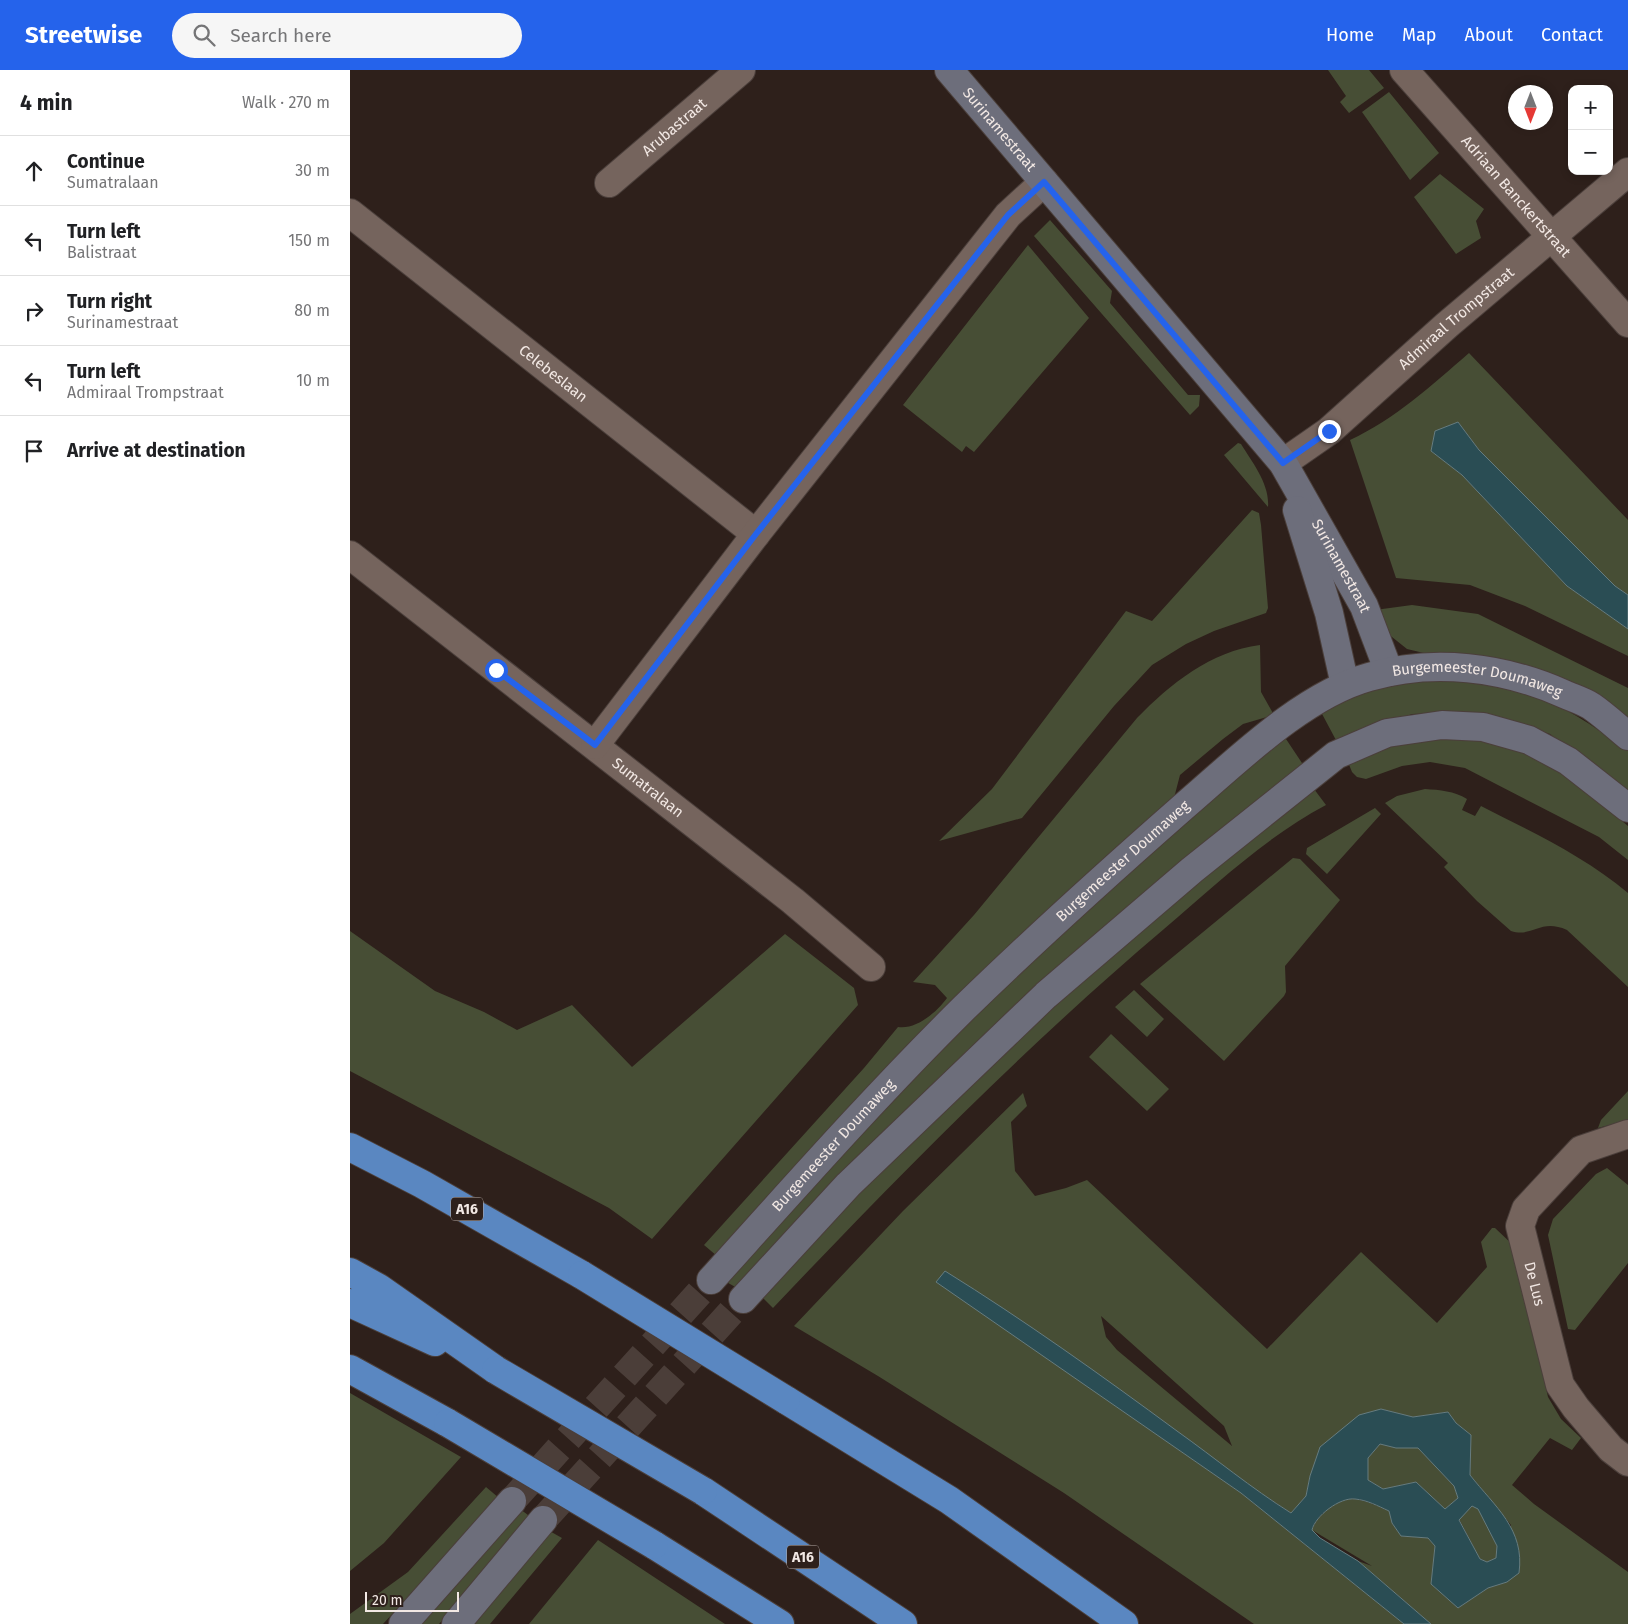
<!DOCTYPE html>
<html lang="en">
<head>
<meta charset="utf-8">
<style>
	:root { --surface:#fff; --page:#f6f6f6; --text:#202124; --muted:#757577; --line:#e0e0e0; --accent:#2563eb }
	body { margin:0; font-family:"Fira Sans",sans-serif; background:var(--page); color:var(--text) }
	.controls { position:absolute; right:15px; top:15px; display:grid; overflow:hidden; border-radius:10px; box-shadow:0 2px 8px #0003 }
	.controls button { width:45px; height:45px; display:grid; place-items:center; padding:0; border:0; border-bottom:1px solid var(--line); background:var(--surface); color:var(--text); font:25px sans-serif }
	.compass { position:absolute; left:1158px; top:15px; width:45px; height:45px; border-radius:50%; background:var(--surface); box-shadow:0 2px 8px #0003; rotate:180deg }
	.scale { position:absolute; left:15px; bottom:12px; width:94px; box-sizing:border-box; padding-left:5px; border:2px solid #f2e8e4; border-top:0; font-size:14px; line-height:18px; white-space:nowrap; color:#f2e8e4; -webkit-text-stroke:4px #2e201b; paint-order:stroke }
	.stop { position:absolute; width:15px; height:15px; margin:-11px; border:4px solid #2563eb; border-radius:50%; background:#fff }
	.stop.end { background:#2563eb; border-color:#fff; box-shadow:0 1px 5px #0008 }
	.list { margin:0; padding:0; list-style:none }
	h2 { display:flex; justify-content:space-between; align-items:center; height:65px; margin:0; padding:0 20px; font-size:21px }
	h2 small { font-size:16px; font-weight:400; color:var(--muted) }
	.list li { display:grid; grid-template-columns:32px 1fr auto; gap:15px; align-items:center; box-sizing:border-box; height:70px; padding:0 20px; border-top:1px solid var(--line) }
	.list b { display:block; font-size:19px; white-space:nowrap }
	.list p { margin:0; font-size:16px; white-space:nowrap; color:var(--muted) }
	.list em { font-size:16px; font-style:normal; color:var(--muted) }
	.icon { flex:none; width:28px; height:28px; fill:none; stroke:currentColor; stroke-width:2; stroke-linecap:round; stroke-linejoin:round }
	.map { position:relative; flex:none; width:1278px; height:1554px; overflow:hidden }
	header { display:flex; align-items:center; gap:30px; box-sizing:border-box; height:70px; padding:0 25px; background:var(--accent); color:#fff }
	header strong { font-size:24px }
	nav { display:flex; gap:28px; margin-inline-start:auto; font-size:18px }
	.search { width:350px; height:45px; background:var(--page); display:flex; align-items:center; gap:12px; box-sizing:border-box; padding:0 18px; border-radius:28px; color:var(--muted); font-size:19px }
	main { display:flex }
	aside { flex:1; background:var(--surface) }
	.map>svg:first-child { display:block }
	.green { fill:#474e35; fill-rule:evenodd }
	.water { fill:#2a4d54; stroke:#667c7f; fill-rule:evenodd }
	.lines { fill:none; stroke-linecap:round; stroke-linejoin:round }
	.secondary-tunnel { stroke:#4b3e39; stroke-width:28; stroke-dasharray:28 14; stroke-linecap:butt }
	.street-casing { stroke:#4b3f3b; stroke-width:30 }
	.secondary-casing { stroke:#4b3f3b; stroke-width:30 }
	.highway-casing { stroke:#4b3f3b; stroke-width:30 }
	.street { stroke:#75645d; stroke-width:28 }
	.secondary { stroke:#6d6e7b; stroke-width:28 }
	.highway { stroke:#5a87c1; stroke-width:28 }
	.highway-bridge-casing { stroke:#4b3f3b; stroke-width:30; stroke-linecap:butt }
	.highway-bridge { stroke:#5a87c1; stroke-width:28 }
	.route { stroke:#2563eb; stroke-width:6 }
	.labels { text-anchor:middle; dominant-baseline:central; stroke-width:4; stroke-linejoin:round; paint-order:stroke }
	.shield { fill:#2e201b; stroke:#b7aca8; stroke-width:1 }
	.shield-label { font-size:14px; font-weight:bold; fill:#f2e8e4 }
	.street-label { font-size:15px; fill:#f2e8e4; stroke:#2e201b }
</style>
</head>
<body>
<header>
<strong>Streetwise</strong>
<div class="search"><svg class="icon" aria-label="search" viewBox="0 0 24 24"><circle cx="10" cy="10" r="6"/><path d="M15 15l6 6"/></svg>Search here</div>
<nav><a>Home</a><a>Map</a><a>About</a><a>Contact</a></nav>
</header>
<main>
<aside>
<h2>4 min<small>Walk · 270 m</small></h2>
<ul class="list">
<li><svg class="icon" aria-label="ahead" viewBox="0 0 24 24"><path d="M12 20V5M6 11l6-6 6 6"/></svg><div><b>Continue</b><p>Sumatralaan</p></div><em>30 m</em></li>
<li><svg class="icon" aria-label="left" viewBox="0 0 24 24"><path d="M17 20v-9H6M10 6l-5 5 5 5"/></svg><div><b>Turn left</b><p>Balistraat</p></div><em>150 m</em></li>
<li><svg class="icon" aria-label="right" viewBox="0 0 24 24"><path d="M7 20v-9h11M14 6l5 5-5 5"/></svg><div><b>Turn right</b><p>Surinamestraat</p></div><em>80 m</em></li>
<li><svg class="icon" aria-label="left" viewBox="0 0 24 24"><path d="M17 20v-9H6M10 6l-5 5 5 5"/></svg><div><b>Turn left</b><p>Admiraal Trompstraat</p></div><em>10 m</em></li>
<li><svg class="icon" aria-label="arrive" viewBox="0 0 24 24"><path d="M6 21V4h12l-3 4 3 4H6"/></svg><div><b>Arrive at destination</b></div></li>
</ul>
</aside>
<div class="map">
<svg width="1278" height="1554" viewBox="0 0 1278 1554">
	<rect width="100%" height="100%" fill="#2e201b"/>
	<path class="green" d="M978,0H1019L1034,18L999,43L990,32L996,26Z
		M1039,22L1089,83L1060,110L1012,42Z
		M1090,104L1134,139L1126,151L1131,168L1106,184L1064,127Z
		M700,150L762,221L760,233L838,325H850L849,336L840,345L684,166Z
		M678,175L739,248L624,382L616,376L612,382L553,335Z
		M1119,283L1278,450V525L1265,516L1129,380L1108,352L1081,381L1112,405L1217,516L1278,559V586L1175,536L1120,515L1046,508L1000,370C1045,349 1081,316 1119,283Z
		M888,373L891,374C902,392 920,414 918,437L874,385Z
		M902,440L909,443L911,455L918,538L916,543L864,561L836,574L802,595L764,636L672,748L589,771L642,719L776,541L802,551Z
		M1062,535L1128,544L1278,618V649L1265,639L1192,600L1142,588L1078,584L1057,579L1037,563L1025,540Z
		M910,575L911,622L924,645L893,654L873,669L830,705L824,728L367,1186L354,1175L514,998L548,957C566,960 587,942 597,928L585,915L563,912L624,845L787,648C820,614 861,581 910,575Z
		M1112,608C1182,616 1223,640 1278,681V726L1200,664L1133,642L1062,644L987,672L971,642L1020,618L1061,610Z
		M934,666L954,696L387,1218L373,1210L606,964L711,862Z
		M1092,666C1117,668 1148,669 1172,679C1211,697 1245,729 1278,756V790L1249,767L1115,698L1080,692L1052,696L1016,709L1007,707L1002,702L998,692L1031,676Z
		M964,719L976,735C916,767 865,815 814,859C676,976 548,1106 423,1238L411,1226C542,1084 684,950 832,826C875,789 920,755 964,719Z
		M1075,719C1090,720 1104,721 1117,729L1112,740L1125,746L1131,736C1182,762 1234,786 1278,823V917L1217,860C1190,848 1183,868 1161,861L1127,831L1094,797L1098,793L1035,733L1047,726Z
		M1025,738L1031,744L977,804L956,784L957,778Z
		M943,788L950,789L990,830L935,896L936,922L934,926L874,991L790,914Z
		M0,861L85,921L134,942L167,960L222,935L282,997L435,864L504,918L508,935L302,1169L259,1138L0,1001Z
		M784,920L814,949L797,967L765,937Z
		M761,964L819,1019L797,1041L739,987Z
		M1278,1021V1050L1248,1058L1251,1050Z
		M673,1023L677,1036L661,1052L665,1101L685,1126L716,1118L737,1110L917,1279L1011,1182L1087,1253L1137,1197L1131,1172L1142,1158H1145L1163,1175L1198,1327L1211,1349L1231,1368L1222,1380L1200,1368L1162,1415L1184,1434L1278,1502V1554H1081L1008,1491L1022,1496L962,1460C966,1446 989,1427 1005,1429C1017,1431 1028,1436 1039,1441L1042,1453L1051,1466L1078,1468L1085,1476L1081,1514L1108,1538L1138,1518L1157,1512L1161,1455L1120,1405L1121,1365L1106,1353L1098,1342L1063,1347L1031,1339L960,1406L956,1426L941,1443L586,1211L891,1423L1054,1554H904L714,1423L528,1306L444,1256L553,1141ZM751,1246L874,1356L882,1376L767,1280L756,1267Z
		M1257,1098L1278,1115V1193L1225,1260L1218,1259L1198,1165L1203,1149L1246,1104Z
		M0,1323L111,1387L34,1473L0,1501Z
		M1030,1374L1046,1378H1068L1104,1416L1108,1428L1095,1439L1066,1412L1033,1419L1018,1410V1388Z
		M136,1417L149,1428L33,1554H0V1544L58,1502Z
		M1122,1436L1128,1438L1147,1476L1146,1488L1137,1492L1130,1489L1109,1449Z
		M170,1439L182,1448L89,1554H66Z
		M196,1459L212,1468L140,1554H118Z
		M248,1470L375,1554H179Z"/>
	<path class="water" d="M1108,352L1129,380L1265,516L1278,525V559L1217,516L1112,405L1081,381L1085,361Z
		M595,1201C674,1250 751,1305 827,1361C865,1388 901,1418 941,1443L956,1426L960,1406L970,1377L1009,1345L1031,1339L1063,1347L1098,1342L1106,1353L1121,1365L1120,1405C1145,1437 1175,1459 1169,1503L1157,1512L1138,1518L1108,1538L1081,1514L1085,1476L1078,1468L1051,1466L1042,1453L1039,1441C1028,1436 1017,1430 1005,1429C990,1427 965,1446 962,1460L970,1468L1008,1491L1081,1554H1054L891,1423L586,1212ZM1030,1374L1046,1378H1068L1104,1416L1108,1428L1095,1439L1066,1412L1033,1419L1018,1410V1388ZM1122,1436L1128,1439L1147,1476L1146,1488L1137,1492L1130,1489L1109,1450Z"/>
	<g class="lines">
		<path class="secondary-tunnel" d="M162,1431L361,1210
			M193,1450L393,1229"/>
		<defs>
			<g id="street">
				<path id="s1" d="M1054,0L1278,253"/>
				<path id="s2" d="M259,113L391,0"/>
				<path id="s3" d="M0,143L406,464"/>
				<path id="s4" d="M933,393L979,361L1097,255L1278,102"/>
				<path id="s5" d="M0,485L443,831L521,897"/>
				<path d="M245,675L406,464L658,145L694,112"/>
				<path id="s6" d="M1278,1064L1231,1080L1176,1139L1170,1156L1210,1315L1226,1338L1261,1379L1278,1392"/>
			</g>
			<g id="secondary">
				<path id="s7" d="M599,0L933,393L1014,536L1039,602"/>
				<path d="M947,440L979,543L995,615"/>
				<path id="s8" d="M361,1210C444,1118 526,1025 614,938C685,869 758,803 832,738C885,693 951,626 1019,607C1083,588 1154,597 1214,624C1223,628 1233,631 1241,636C1254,645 1266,656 1278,666"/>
				<path d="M393,1229L498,1115L696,925L842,800L986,685L1037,663L1092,655L1133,657L1179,670L1218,691L1278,738"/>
				<path d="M53,1554L162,1431"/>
				<path d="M106,1554L193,1450"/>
			</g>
			<path id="highway" d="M0,1077L72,1114L232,1205
				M0,1202L29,1218L146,1300
				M0,1233L85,1272
				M0,1299L98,1353
				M436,1330L599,1430L774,1554
				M353,1421L553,1554
				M304,1475L430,1554"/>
		</defs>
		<use href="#street" class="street-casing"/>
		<use href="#secondary" class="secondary-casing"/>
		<use href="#highway" class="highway-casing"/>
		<use href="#street" class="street"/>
		<use href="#secondary" class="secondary"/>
		<use href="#highway" class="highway"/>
		<defs>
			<path id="highway-bridge" d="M232,1205L436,1330
				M146,1300L353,1421
				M98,1353L304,1475"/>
		</defs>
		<use href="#highway-bridge" class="highway-bridge-casing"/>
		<use href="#highway-bridge" class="highway-bridge"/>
	</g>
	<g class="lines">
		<path class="route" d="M146,600L245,675L406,464L658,145L694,112L933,393L979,361"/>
	</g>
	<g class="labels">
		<g class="shield">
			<rect x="101" y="1127.5" width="32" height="23" rx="4"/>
			<rect x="437" y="1475.5" width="32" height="23" rx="4"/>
		</g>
		<g class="shield-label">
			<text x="117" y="1139">A16</text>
			<text x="453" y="1487">A16</text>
		</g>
		<g class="street-label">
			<text stroke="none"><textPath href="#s2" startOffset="86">Arubastraat</textPath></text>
			<text stroke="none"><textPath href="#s7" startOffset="78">Surinamestraat</textPath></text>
			<text stroke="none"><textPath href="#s1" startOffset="169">Adriaan Banckertstraat</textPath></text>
			<text stroke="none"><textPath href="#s4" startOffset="226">Admiraal Trompstraat</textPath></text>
			<text stroke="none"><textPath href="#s3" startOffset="259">Celebeslaan</textPath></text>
			<text stroke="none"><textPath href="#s7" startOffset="634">Surinamestraat</textPath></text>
			<text stroke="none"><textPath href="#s8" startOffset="1008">Burgemeester Doumaweg</textPath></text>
			<text stroke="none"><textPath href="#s5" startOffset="378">Sumatralaan</textPath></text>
			<text stroke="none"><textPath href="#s8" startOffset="588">Burgemeester Doumaweg</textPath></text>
			<text stroke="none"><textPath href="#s8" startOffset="182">Burgemeester Doumaweg</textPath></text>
			<text stroke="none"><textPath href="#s6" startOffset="208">De Lus</textPath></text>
		</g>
	</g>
</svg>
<div class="controls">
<button>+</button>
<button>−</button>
</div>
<svg class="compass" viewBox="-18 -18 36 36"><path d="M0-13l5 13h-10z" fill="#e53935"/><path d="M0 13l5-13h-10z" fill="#757577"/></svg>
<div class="scale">20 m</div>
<div class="stop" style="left:146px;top:600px"></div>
<div class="stop end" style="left:979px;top:361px"></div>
</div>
</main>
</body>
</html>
